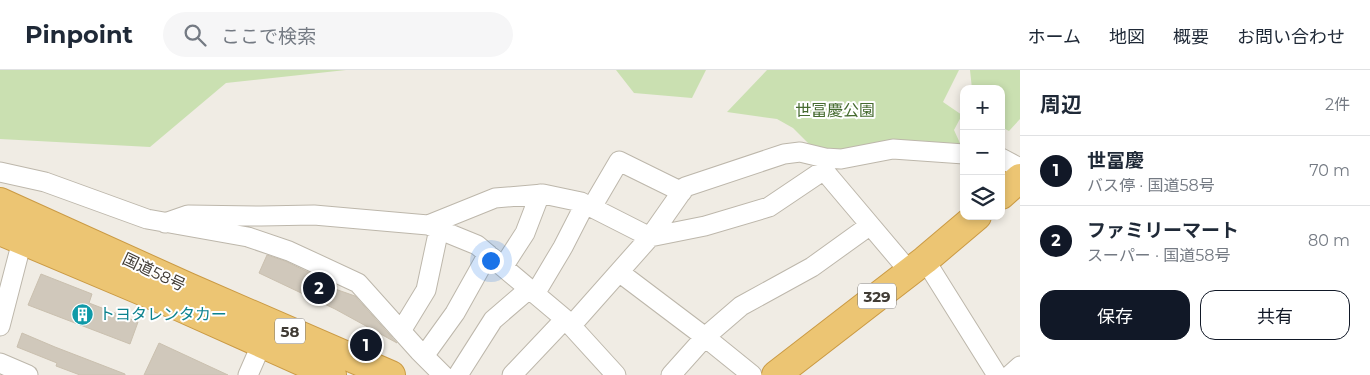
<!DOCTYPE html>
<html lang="ja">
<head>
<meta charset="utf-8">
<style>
	:root { --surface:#fff; --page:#f6f6f7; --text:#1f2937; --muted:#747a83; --line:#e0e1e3; --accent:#111827 }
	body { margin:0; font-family:Montserrat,"Noto Sans JP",sans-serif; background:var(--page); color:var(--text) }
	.controls { position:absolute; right:15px; top:15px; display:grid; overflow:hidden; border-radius:10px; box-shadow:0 2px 8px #0003 }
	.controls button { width:45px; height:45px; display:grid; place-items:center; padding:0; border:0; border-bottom:1px solid var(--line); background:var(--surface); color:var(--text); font:25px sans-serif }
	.you { position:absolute; left:490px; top:190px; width:18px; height:18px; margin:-12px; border:4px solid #fff; border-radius:50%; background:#1a73e8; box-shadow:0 0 0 8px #1a73e833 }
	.badge { display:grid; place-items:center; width:32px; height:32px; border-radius:50%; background:var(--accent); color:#fff; font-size:16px; font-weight:700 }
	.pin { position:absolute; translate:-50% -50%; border:2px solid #fff; box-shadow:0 1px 5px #0006 }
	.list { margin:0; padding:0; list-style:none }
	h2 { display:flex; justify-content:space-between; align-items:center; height:65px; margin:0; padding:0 20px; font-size:21px }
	h2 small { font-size:16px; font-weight:400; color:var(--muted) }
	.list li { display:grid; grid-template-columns:32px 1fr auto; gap:15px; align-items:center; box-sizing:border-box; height:70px; padding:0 20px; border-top:1px solid var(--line) }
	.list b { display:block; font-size:19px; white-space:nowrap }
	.list p { margin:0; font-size:16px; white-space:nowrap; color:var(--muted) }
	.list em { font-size:16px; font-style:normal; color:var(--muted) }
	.actions { display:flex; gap:10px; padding:15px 20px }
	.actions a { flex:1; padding:11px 0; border:1px solid var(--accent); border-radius:15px; text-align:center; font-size:18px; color:var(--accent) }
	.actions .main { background:var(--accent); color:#fff }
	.icon { flex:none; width:28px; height:28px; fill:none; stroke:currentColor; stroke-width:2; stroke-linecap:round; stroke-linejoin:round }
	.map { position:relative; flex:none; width:1020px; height:305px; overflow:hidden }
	header { display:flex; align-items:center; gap:30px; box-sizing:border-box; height:70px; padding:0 25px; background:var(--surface); border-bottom:1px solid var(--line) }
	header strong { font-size:24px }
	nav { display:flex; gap:28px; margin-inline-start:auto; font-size:18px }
	.search { width:350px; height:45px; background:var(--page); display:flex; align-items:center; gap:12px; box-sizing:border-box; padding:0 18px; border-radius:28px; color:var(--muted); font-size:19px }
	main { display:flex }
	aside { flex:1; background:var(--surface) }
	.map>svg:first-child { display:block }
	.green { fill:#cae0b1 }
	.building { fill:#d0c8bb; stroke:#cac0af }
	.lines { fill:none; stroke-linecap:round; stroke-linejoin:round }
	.minor-casing { stroke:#bdb7ab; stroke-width:21 }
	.highway-casing { stroke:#ca9a44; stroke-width:30 }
	.minor { stroke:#fff; stroke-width:19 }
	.highway { stroke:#ecc573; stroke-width:28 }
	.labels { text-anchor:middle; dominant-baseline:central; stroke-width:4; stroke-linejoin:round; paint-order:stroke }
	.shield { fill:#fff; stroke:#7a7672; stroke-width:1 }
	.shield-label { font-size:15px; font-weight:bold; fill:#413c35 }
	.park-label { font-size:16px; fill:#466b30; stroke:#fff }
	.street-label { font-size:16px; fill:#413c35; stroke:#fff }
	.culture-label { font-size:16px; fill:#0d838f; stroke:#fff; text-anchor:start }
</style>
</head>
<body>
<header>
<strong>Pinpoint</strong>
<div class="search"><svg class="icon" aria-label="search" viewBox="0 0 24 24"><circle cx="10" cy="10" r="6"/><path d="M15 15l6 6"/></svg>ここで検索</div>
<nav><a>ホーム</a><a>地図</a><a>概要</a><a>お問い合わせ</a></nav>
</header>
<main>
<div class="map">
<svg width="1020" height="305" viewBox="0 0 1020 305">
	<rect width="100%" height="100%" fill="#f0ece4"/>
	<path class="green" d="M0,0H346L226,13L150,77L0,69Z
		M616,0H706L692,28L634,23Z
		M767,0H959L943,32L962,45L954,60L964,82L927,71L889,70L836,81L812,77L793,58L777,49L727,42Z
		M970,0H1020V49L1009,61L1001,57V19H972Z"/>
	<path class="building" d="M267,185L285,191L337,216L335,219L355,226L397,273L335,239L259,203Z
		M41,204L92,224L89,233L138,252L130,274L28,235Z
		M22,263L55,277L125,304V305H80L56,296L57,293L17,277Z
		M159,273L228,305H144Z"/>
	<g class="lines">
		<defs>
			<path id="minor" d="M1001,88L1020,98
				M0,102L45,112L147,149L248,167L289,181L358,213L419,281L443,305
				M592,137L619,91L682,122
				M165,153L188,145L261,146L314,145L428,155L477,175L565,249L616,305
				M428,155L495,128L543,124L581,132L650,167L705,156L769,137L821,102L827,104L909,201
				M925,190L997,305
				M503,197L525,163L540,124
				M619,202L705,267L752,305
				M535,224L563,177L585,134
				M0,256L22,171
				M571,256L650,167L685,117L784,84L800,82L825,88L841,89L893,79L964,84
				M401,261L426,220L439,159
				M424,286L455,243L488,184
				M0,293L28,305
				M248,305L262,273
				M458,305L493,250L529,219
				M512,305L565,249
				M671,305L705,267L741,236L812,197L869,156
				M1010,305L1020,296"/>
			<path id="highway" d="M1001,125L1020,108
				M0,132L188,217L391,305
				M0,161L180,237L332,305
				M776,305L925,190L977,146"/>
		</defs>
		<use href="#minor" class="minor-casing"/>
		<use href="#highway" class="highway-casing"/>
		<use href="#minor" class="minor"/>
		<use href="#highway" class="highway"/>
	</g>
	<defs>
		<symbol id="building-disc" viewBox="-11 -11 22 22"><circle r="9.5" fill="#0f9aa8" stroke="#fff"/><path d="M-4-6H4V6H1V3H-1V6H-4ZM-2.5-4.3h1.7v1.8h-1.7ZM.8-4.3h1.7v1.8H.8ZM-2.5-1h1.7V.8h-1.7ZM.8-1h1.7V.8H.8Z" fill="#fff"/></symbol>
	</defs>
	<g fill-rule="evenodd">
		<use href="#building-disc" x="70" y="232" width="25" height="25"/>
	</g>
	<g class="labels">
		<g class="shield">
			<rect x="858" y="213.5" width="38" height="25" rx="4"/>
			<rect x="275" y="248.5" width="30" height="25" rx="4"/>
		</g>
		<g class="shield-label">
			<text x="877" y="226">329</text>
			<text x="290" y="261">58</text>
		</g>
		<g class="park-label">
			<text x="835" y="40">世冨慶公園</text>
		</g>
		<g class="street-label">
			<text transform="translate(154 202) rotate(25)">国道58号</text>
		</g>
		<g class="culture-label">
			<text x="99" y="244">トヨタレンタカー</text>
		</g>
	</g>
</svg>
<div class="controls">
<button>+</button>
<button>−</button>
<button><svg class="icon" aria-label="layers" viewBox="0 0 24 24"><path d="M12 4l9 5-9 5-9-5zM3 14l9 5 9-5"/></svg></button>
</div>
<div class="you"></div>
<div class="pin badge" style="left:366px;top:275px">1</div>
<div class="pin badge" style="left:319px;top:218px">2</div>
</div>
<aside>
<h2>周辺<small>2件</small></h2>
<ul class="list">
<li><span class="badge">1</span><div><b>世冨慶</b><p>バス停 · 国道58号</p></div><em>70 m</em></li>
<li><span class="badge">2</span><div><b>ファミリーマート</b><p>スーパー · 国道58号</p></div><em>80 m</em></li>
</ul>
<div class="actions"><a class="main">保存</a><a>共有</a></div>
</aside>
</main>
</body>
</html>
